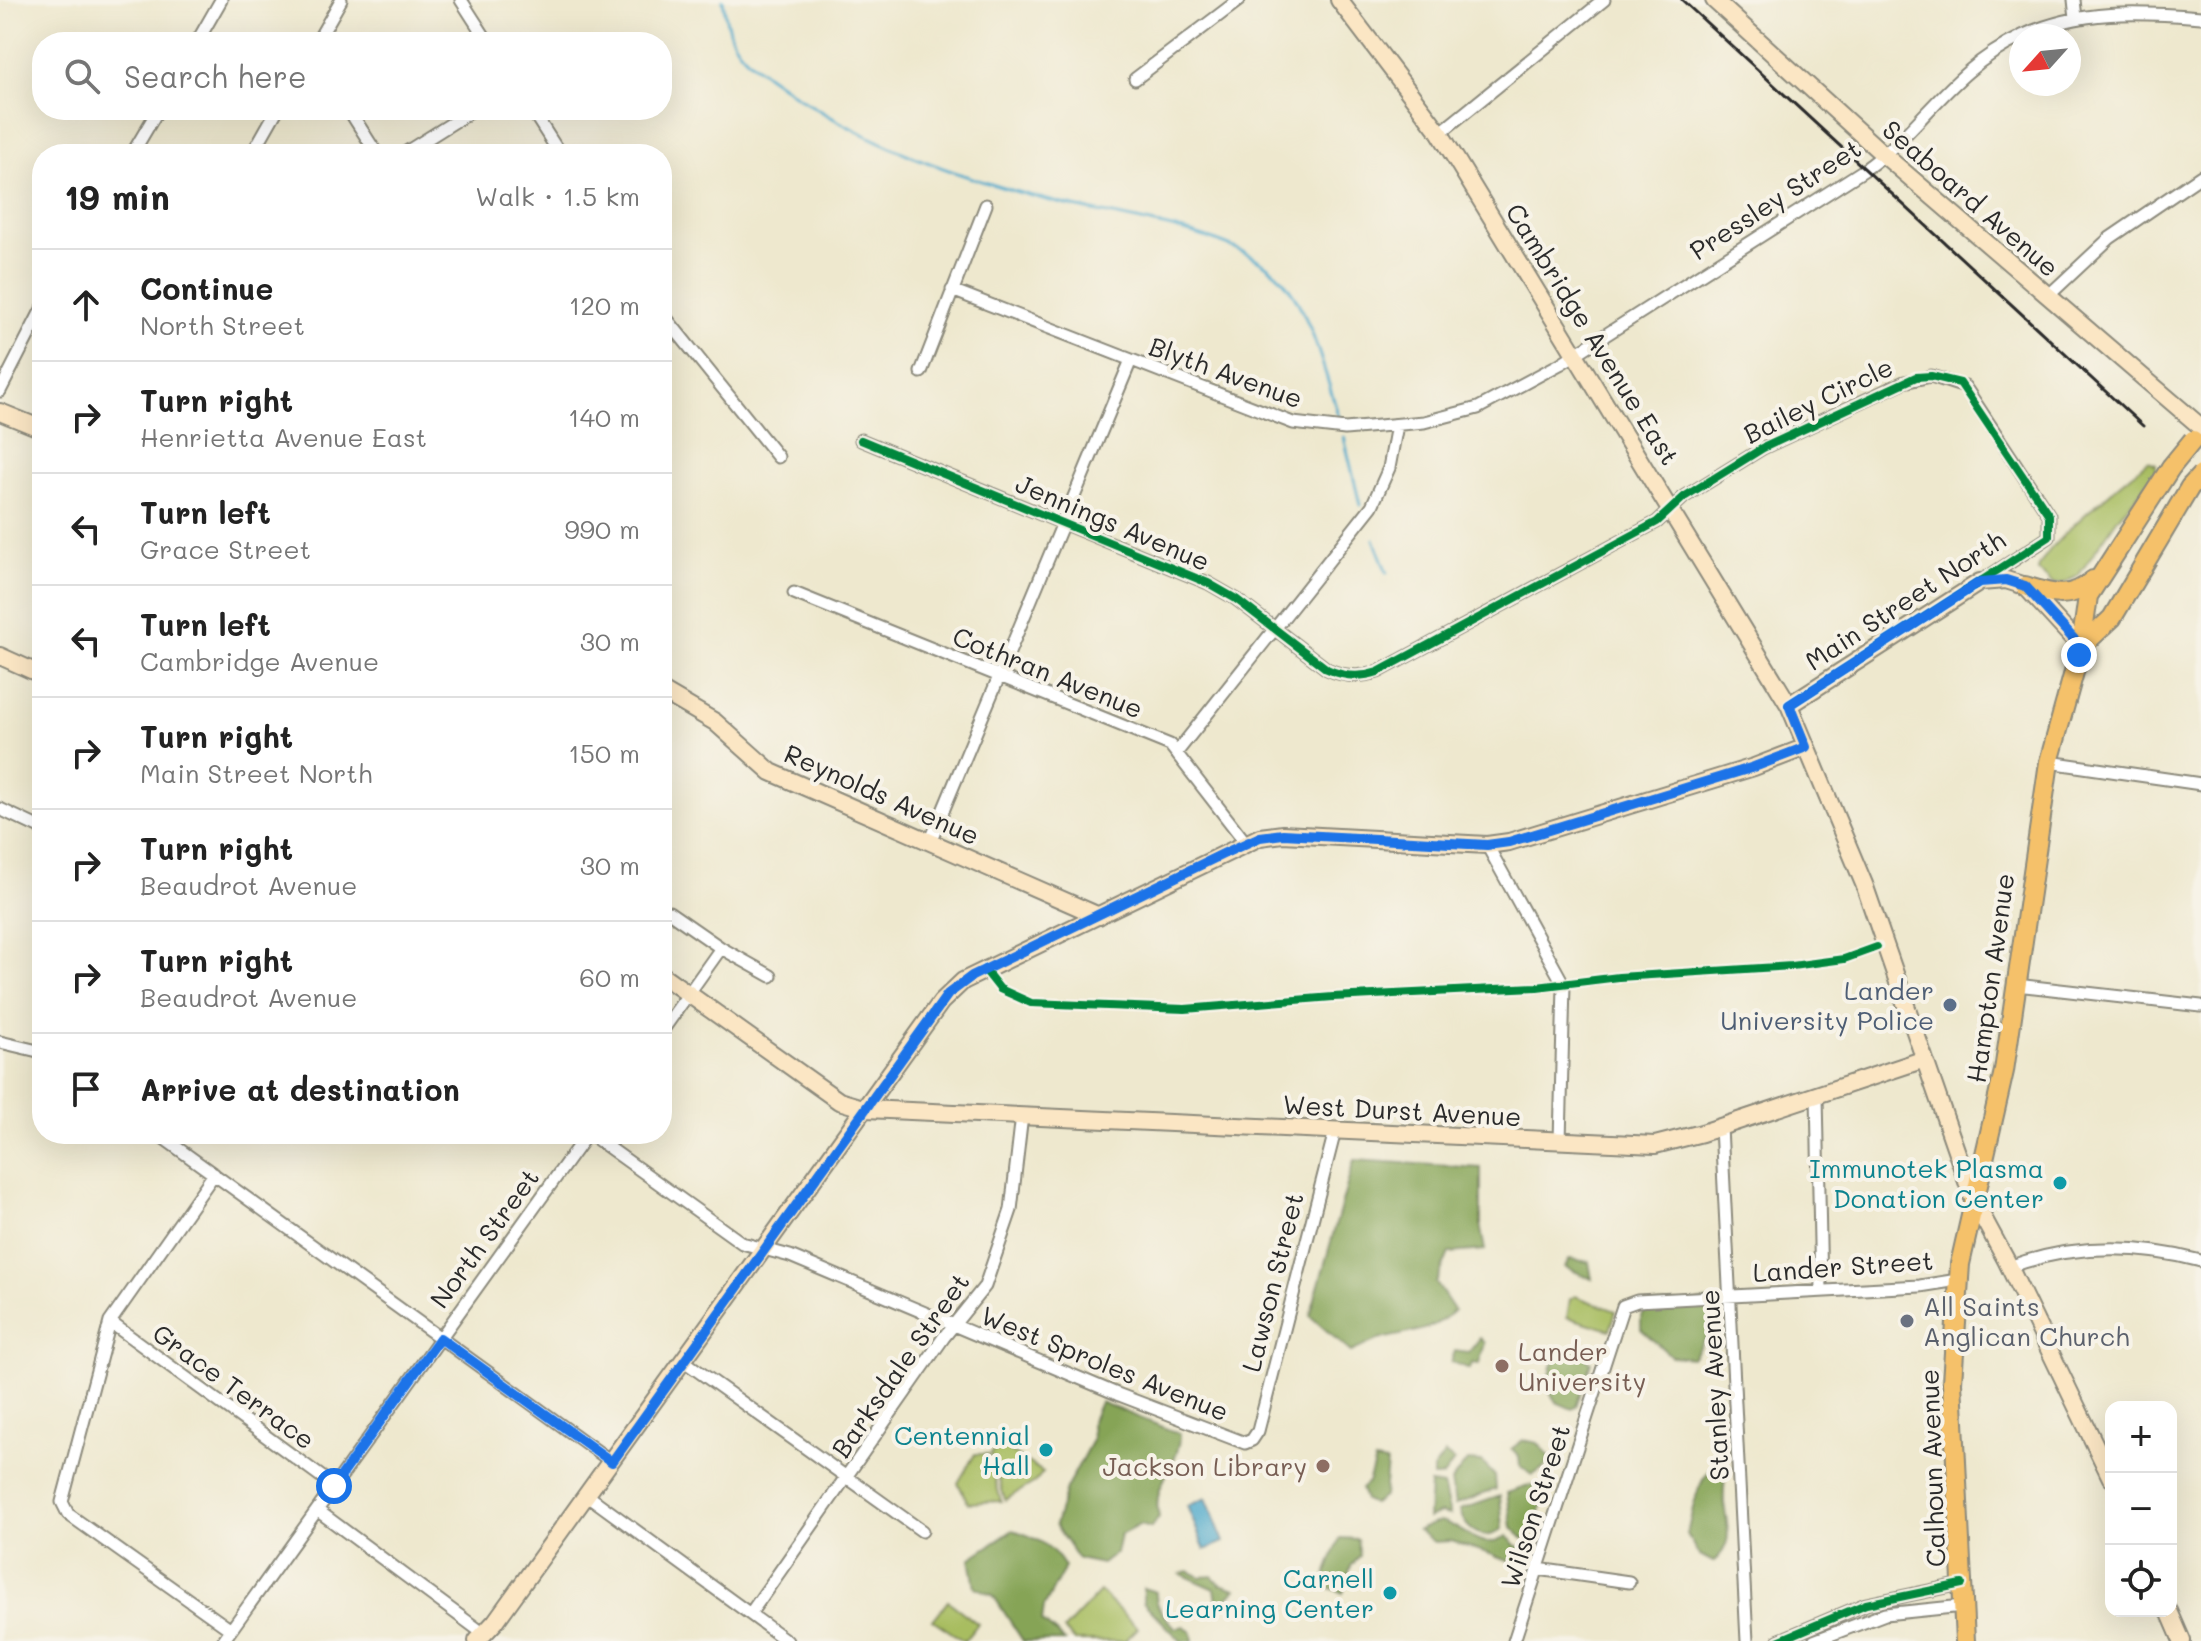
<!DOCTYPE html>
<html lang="en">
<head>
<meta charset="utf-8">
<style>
	:root { --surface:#fff; --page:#f2f2f2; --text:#222; --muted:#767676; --line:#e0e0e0 }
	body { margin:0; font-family:Mali,sans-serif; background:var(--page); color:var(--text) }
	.controls { position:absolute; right:24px; bottom:24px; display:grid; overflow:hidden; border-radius:16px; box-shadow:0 8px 32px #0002 }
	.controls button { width:72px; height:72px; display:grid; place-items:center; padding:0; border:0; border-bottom:2px solid var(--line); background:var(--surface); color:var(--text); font:40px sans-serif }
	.compass { position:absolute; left:2009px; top:24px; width:72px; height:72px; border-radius:50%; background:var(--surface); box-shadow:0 8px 32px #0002; rotate:243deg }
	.stop { position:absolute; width:24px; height:24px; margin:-18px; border:6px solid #1a73e8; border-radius:50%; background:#fff }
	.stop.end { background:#1a73e8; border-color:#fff; box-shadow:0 2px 8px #0008 }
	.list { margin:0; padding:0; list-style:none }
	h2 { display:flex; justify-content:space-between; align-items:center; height:104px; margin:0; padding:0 32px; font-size:34px }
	h2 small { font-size:26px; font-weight:400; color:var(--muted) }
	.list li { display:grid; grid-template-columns:52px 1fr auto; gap:24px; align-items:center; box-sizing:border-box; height:112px; padding:0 32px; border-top:2px solid var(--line) }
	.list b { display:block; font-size:30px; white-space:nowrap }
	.list p { margin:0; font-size:26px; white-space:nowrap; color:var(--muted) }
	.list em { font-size:26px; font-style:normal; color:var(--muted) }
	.icon { flex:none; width:44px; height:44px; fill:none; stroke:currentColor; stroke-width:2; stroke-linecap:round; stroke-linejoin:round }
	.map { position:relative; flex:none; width:2201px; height:1641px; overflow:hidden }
	.search { position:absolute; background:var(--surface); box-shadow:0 8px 32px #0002; left:32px; top:32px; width:640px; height:88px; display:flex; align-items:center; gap:20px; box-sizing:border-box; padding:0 28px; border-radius:32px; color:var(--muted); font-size:30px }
	.panel { position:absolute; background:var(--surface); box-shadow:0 8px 32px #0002; left:32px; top:144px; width:640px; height:1000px; border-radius:32px }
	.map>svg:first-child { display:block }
	.green { fill:#a8bd61; stroke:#6a7446; stroke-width:2 }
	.forest { fill:#86a457; stroke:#586841; stroke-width:2 }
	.water { fill:#4ca8ca; stroke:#3c6a7a; stroke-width:2 }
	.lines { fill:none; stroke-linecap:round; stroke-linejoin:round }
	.stream { stroke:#4ca8ca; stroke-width:3 }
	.street-casing { stroke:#8c8a7c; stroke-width:15 }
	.secondary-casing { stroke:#8c8a7c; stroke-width:20 }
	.primary-casing { stroke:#8c8a7c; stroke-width:22 }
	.street { stroke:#fff; stroke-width:11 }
	.secondary { stroke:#fbe6c4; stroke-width:16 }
	.primary { stroke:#f5c16b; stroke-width:18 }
	.rail { stroke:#2b2b2b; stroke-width:3 }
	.primary-bridge-casing { stroke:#8c8a7c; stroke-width:22; stroke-linecap:butt }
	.primary-bridge { stroke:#f5c16b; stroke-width:18 }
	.cycleway-casing { stroke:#f7f3e8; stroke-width:13 }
	.cycleway { stroke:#00873e; stroke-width:8 }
	.route { stroke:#1a73e8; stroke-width:10 }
	.service-dot { fill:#5c6f8a; stroke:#f7f3e8; stroke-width:3 }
	.culture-dot { fill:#0f9aa8; stroke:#f7f3e8; stroke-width:3 }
	.worship-dot { fill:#6b7280; stroke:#f7f3e8; stroke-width:3 }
	.education-dot { fill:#8d6e63; stroke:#f7f3e8; stroke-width:3 }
	.labels { text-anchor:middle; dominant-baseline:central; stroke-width:8; stroke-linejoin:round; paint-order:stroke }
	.street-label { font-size:26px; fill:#2b2b2b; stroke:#f7f3e8 }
	.service-label { font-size:26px; fill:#4e5e75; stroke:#f7f3e8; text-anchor:end }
	.culture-label { font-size:26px; fill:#0d838f; stroke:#f7f3e8; text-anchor:end }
	.worship-label { font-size:26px; fill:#5b616d; stroke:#f7f3e8; text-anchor:start }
	.education-label { font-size:26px; fill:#785e54; stroke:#f7f3e8; text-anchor:start }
</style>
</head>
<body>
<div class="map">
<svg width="2201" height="1641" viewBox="0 0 2201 1641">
	<rect width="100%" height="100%" fill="#f7f3e8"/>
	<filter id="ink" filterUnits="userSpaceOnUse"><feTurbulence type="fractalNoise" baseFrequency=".0125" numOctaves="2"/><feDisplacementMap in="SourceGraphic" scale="16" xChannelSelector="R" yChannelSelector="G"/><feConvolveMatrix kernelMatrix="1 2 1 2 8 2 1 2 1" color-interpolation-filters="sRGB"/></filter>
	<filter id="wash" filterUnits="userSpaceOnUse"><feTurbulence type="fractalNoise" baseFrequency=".006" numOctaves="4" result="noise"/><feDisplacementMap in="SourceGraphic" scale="32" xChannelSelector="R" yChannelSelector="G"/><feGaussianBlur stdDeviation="1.8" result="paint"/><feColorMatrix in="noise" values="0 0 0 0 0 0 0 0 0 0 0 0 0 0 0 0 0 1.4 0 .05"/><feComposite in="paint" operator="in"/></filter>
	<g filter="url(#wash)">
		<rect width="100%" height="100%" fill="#eee8ce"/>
		<path class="green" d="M2148,461L2156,464L2154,476L2119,516L2078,576L2064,583L2053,584L2038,571C2040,547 2125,481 2148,461Z
			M1575,1296L1616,1311L1610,1330L1567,1317L1570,1299Z
			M1002,1446L1043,1472L1035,1482L1005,1500L991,1453Z
			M975,1454H988L1001,1501L968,1503L958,1483Z
			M1100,1592L1138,1628L1125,1641H1075L1064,1630Z
			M948,1601L978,1624L964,1641L933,1620Z"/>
		<path class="forest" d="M1354,1160L1481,1168V1230L1485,1250L1449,1253L1436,1283L1454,1310C1433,1332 1411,1332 1382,1339C1372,1341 1361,1348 1351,1352L1310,1316Z
			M1570,1259L1589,1262L1592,1279L1565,1267Z
			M1710,1301V1331L1692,1358L1671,1356L1641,1329V1316L1652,1305Z
			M1480,1338L1485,1343L1479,1364L1472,1363L1470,1369L1451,1362L1455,1351L1468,1353Z
			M1562,1349L1580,1353L1591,1362L1576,1407L1572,1409L1556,1402L1547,1388L1552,1366Z
			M1100,1402L1180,1434C1181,1465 1150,1483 1159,1517L1151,1528L1139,1525L1120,1535L1116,1553L1102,1564L1078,1559L1055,1525L1066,1489L1092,1440L1091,1423Z
			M1523,1440L1538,1443L1550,1458L1546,1466L1533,1475L1520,1466L1519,1457L1511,1449Z
			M1445,1454L1454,1461L1443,1477H1433V1470Z
			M1375,1461L1387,1463L1384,1496L1373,1504L1365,1500L1361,1489L1368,1483Z
			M1467,1461L1482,1462L1495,1476L1496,1489L1455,1505L1451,1482Z
			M1719,1464L1725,1470C1725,1481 1723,1492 1724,1503C1727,1527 1735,1544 1713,1562L1698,1554L1687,1534C1693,1511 1696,1475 1719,1464Z
			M1430,1484L1443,1486L1450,1515L1440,1513L1428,1518Z
			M1532,1485L1545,1497L1530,1539L1522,1538L1512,1527L1507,1493Z
			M1500,1496L1503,1528C1487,1544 1464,1531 1460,1510Z
			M1440,1521C1464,1526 1482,1555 1507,1536L1517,1546L1528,1549L1523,1565L1451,1541L1434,1542L1418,1530Z
			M1013,1530C1036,1537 1053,1546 1065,1567L1044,1607L1042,1621L1065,1641H1023L993,1595L975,1587L970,1559Z
			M1340,1538L1357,1539L1360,1556L1351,1566L1343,1593L1330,1588L1325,1577Z
			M1188,1571L1201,1577L1212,1576L1220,1584L1236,1589L1225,1601H1217L1215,1589L1181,1574Z
			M1143,1588L1156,1592C1155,1608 1165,1617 1176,1628L1184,1626L1192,1633L1193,1641H1181L1143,1602Z"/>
		<path class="water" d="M1206,1498L1224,1542L1205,1550L1187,1506Z"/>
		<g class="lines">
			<path class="stream" d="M723,0C725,12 726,25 731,36C739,56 760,70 777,82C862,145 964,179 1066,205C1124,219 1232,232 1277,274C1310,304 1327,382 1341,424
				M1344,437L1360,505
				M1374,539L1387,573"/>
		</g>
	</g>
	<g filter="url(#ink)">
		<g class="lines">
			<defs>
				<path id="street" d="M461,0L488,42
					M2074,0L2076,18
					M2022,36C2080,9 2139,12 2201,17
					M197,42L221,0
					M317,42L341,0
					M1135,79L1239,0
					M349,110L377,154
					M532,110L560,154
					M1440,133L1604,0
					M132,154L158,110
					M252,154L277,110
					M403,154L473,110
					M952,290L1293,423L1345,429L1424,422L1478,408L1560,364L1864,170C1923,129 1949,71 2021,37
					M2048,296L2110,238L2201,176
					M662,313L778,457
					M921,372L986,205
					M0,391L42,309
					M861,440L1208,583L1236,599L1327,669C1344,677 1360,678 1378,672L1657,522L1684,497L1763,448L1904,382L1931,376L1965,387L2049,515V537L1983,580
					M794,593L1170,745L1246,843
					M1177,752L1372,506L1389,468L1397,425
					M2049,762L2201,784
					M0,809L42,829
					M930,842L1131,360
					M1487,845L1564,985L1560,1142
					M669,912L721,948L771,976
					M2016,985L2201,1006
					M662,1031L721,948
					M0,1042L42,1052
					M1817,1095L1821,1291
					M1721,1127L1747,1641
					M158,1134L612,1462
					M590,1134L742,1243L790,1256L1117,1394L1245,1443L1252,1440L1258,1431L1335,1131
					M214,1174L110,1322L62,1502L68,1514L231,1630
					M2009,1267C2072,1244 2138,1244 2201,1261
					M110,1322L334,1486
					M684,1361L922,1531
					M587,1495L787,1641
					M317,1510L484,1634
					M1538,1569L1629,1582
					M750,1614L944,1337L985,1286L1011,1210L1022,1115
					M223,1641L587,1134
					M1514,1641L1623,1306L1637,1301L1920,1286L1958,1280
					M1778,1641L1866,1604L1962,1584
					M1814,1641L1885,1614L1963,1606"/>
				<path id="secondary" d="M1339,0L1440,133L1789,705L1864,884L1973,1199L2006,1260L2111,1478
					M1714,0L1884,155L2201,427
					M0,412L42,429
					M0,656L42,675
					M662,691L715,722L771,772L1099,916
					M1789,705L1980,582L2006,580L2025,586L2081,647
					M662,975L839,1101L866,1109L1655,1145L1702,1133L1922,1060
					M2169,1611L2182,1641
					M477,1641L495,1622L941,1002L963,981L1260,837L1283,834L1487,845L1509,842L1754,767L1806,747"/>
				<path id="primary" d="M2025,586C2052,594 2070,601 2093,580
					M2081,647L2112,618L2190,487
					M1965,1641L1952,1382L1960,1264L2004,1071L2049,762L2081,647L2088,596L2171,467"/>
			</defs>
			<use href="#street" class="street-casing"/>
			<use href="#secondary" class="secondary-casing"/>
			<use href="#primary" class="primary-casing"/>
			<use href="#street" class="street"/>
			<use href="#secondary" class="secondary"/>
			<use href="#primary" class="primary"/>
			<path class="rail" d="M1682,0L2143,426"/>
			<defs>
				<path id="primary-bridge" d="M2171,467L2193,440
					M2190,487L2201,475"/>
			</defs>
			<use href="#primary-bridge" class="primary-bridge-casing"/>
			<use href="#primary-bridge" class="primary-bridge"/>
			<defs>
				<path id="cycleway" d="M861,440L1208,583L1236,599L1327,669C1344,677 1360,678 1378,672L1657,522L1684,497L1763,448L1916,377L1931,376L1960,383L2049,515V537L1789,705
					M985,970L1000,989L1031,1003L1185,1009L1333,997L1537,987L1619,977L1792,966L1844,959L1877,947
					M1778,1641L1866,1604L1962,1584"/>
			</defs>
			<use href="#cycleway" class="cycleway-casing"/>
			<use href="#cycleway" class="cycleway"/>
		</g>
	</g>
	<g class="lines" filter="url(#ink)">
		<path class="route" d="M334,1486L440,1338L612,1462L948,994L972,976L1225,853L1260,837L1283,834L1487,845L1509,842L1754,767L1806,747L1789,705L1980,582L2006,580L2025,586L2081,647L2079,655"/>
	</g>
	<circle class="service-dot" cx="1950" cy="1005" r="8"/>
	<g class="culture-dot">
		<circle cx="2060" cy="1183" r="8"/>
		<circle cx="1046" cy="1450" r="8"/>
		<circle cx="1390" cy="1593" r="8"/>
	</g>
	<circle class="worship-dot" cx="1907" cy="1321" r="8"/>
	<g class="education-dot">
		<circle cx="1502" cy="1366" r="8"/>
		<circle cx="1323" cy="1466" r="8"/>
	</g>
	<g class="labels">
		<g class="street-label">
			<text transform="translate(1971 198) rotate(41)">Seaboard Avenue</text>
			<text transform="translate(1775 199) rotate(-33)">Pressley Street</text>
			<text transform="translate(1593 334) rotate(58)">Cambridge Avenue East</text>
			<text transform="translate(1226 372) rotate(20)">Blyth Avenue</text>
			<text transform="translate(1818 400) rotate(-26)">Bailey Circle</text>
			<text transform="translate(1113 522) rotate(23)">Jennings Avenue</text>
			<text transform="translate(1905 600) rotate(-33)">Main Street North</text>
			<text transform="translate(1048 672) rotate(22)">Cothran Avenue</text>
			<text transform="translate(882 794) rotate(24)">Reynolds Avenue</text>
			<text transform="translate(1990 978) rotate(-82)">Hampton Avenue</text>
			<text transform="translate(1402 1110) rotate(3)">West Durst Avenue</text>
			<text transform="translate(484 1238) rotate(-54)">North Street</text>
			<text transform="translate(1843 1266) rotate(-4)">Lander Street</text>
			<text transform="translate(1272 1282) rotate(-76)">Lawson Street</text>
			<text transform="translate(1105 1363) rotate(22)">West Sproles Avenue</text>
			<text transform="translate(900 1365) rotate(-55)">Barksdale Street</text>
			<text transform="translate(1714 1385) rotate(-93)">Stanley Avenue</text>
			<text transform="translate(234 1386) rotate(36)">Grace Terrace</text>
			<text transform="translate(1932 1468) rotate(-92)">Calhoun Avenue</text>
			<text transform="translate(1535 1506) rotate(-72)">Wilson Street</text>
		</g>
		<g class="service-label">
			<text x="1934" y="990">Lander<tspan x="1934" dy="30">University Police</tspan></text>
		</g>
		<g class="culture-label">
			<text x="2044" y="1168">Immunotek Plasma<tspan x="2044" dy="30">Donation Center</tspan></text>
			<text x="1030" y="1435">Centennial<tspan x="1030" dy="30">Hall</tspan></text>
			<text x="1374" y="1578">Carnell<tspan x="1374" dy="30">Learning Center</tspan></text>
		</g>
		<g class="worship-label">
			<text x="1923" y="1306">All Saints<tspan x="1923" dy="30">Anglican Church</tspan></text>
		</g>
		<g class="education-label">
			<text x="1518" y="1351">Lander<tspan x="1518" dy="30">University</tspan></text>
			<text x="1307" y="1466" text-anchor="end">Jackson Library</text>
		</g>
	</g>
</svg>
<div class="controls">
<button>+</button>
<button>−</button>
<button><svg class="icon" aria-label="locate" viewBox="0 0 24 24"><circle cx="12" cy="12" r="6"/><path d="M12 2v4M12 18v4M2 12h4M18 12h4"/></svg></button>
</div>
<svg class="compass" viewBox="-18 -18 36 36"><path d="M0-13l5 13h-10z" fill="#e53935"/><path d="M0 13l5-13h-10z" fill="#767676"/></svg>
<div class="stop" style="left:334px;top:1486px"></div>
<div class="stop end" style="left:2079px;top:655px"></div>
<div class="search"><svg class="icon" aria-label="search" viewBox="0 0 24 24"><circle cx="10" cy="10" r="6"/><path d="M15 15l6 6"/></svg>Search here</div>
<section class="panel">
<h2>19 min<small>Walk · 1.5 km</small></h2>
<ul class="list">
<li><svg class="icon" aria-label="ahead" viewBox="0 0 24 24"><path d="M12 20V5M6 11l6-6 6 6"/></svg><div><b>Continue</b><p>North Street</p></div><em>120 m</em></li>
<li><svg class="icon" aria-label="right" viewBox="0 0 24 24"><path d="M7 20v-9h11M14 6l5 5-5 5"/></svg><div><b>Turn right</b><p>Henrietta Avenue East</p></div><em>140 m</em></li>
<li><svg class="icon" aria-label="left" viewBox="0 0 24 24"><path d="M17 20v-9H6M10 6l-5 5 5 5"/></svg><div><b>Turn left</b><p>Grace Street</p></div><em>990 m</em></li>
<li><svg class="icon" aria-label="left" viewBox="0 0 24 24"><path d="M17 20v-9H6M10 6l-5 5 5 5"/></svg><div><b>Turn left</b><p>Cambridge Avenue</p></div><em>30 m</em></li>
<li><svg class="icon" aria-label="right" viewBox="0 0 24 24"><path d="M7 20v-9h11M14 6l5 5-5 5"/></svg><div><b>Turn right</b><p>Main Street North</p></div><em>150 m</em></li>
<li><svg class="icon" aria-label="right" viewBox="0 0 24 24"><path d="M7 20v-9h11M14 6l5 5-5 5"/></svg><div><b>Turn right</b><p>Beaudrot Avenue</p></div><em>30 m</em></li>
<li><svg class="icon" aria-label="right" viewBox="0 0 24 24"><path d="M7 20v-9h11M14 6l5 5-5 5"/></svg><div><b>Turn right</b><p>Beaudrot Avenue</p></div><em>60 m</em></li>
<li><svg class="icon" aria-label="arrive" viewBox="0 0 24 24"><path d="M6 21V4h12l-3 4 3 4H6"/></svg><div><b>Arrive at destination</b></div></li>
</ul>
</section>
</div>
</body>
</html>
